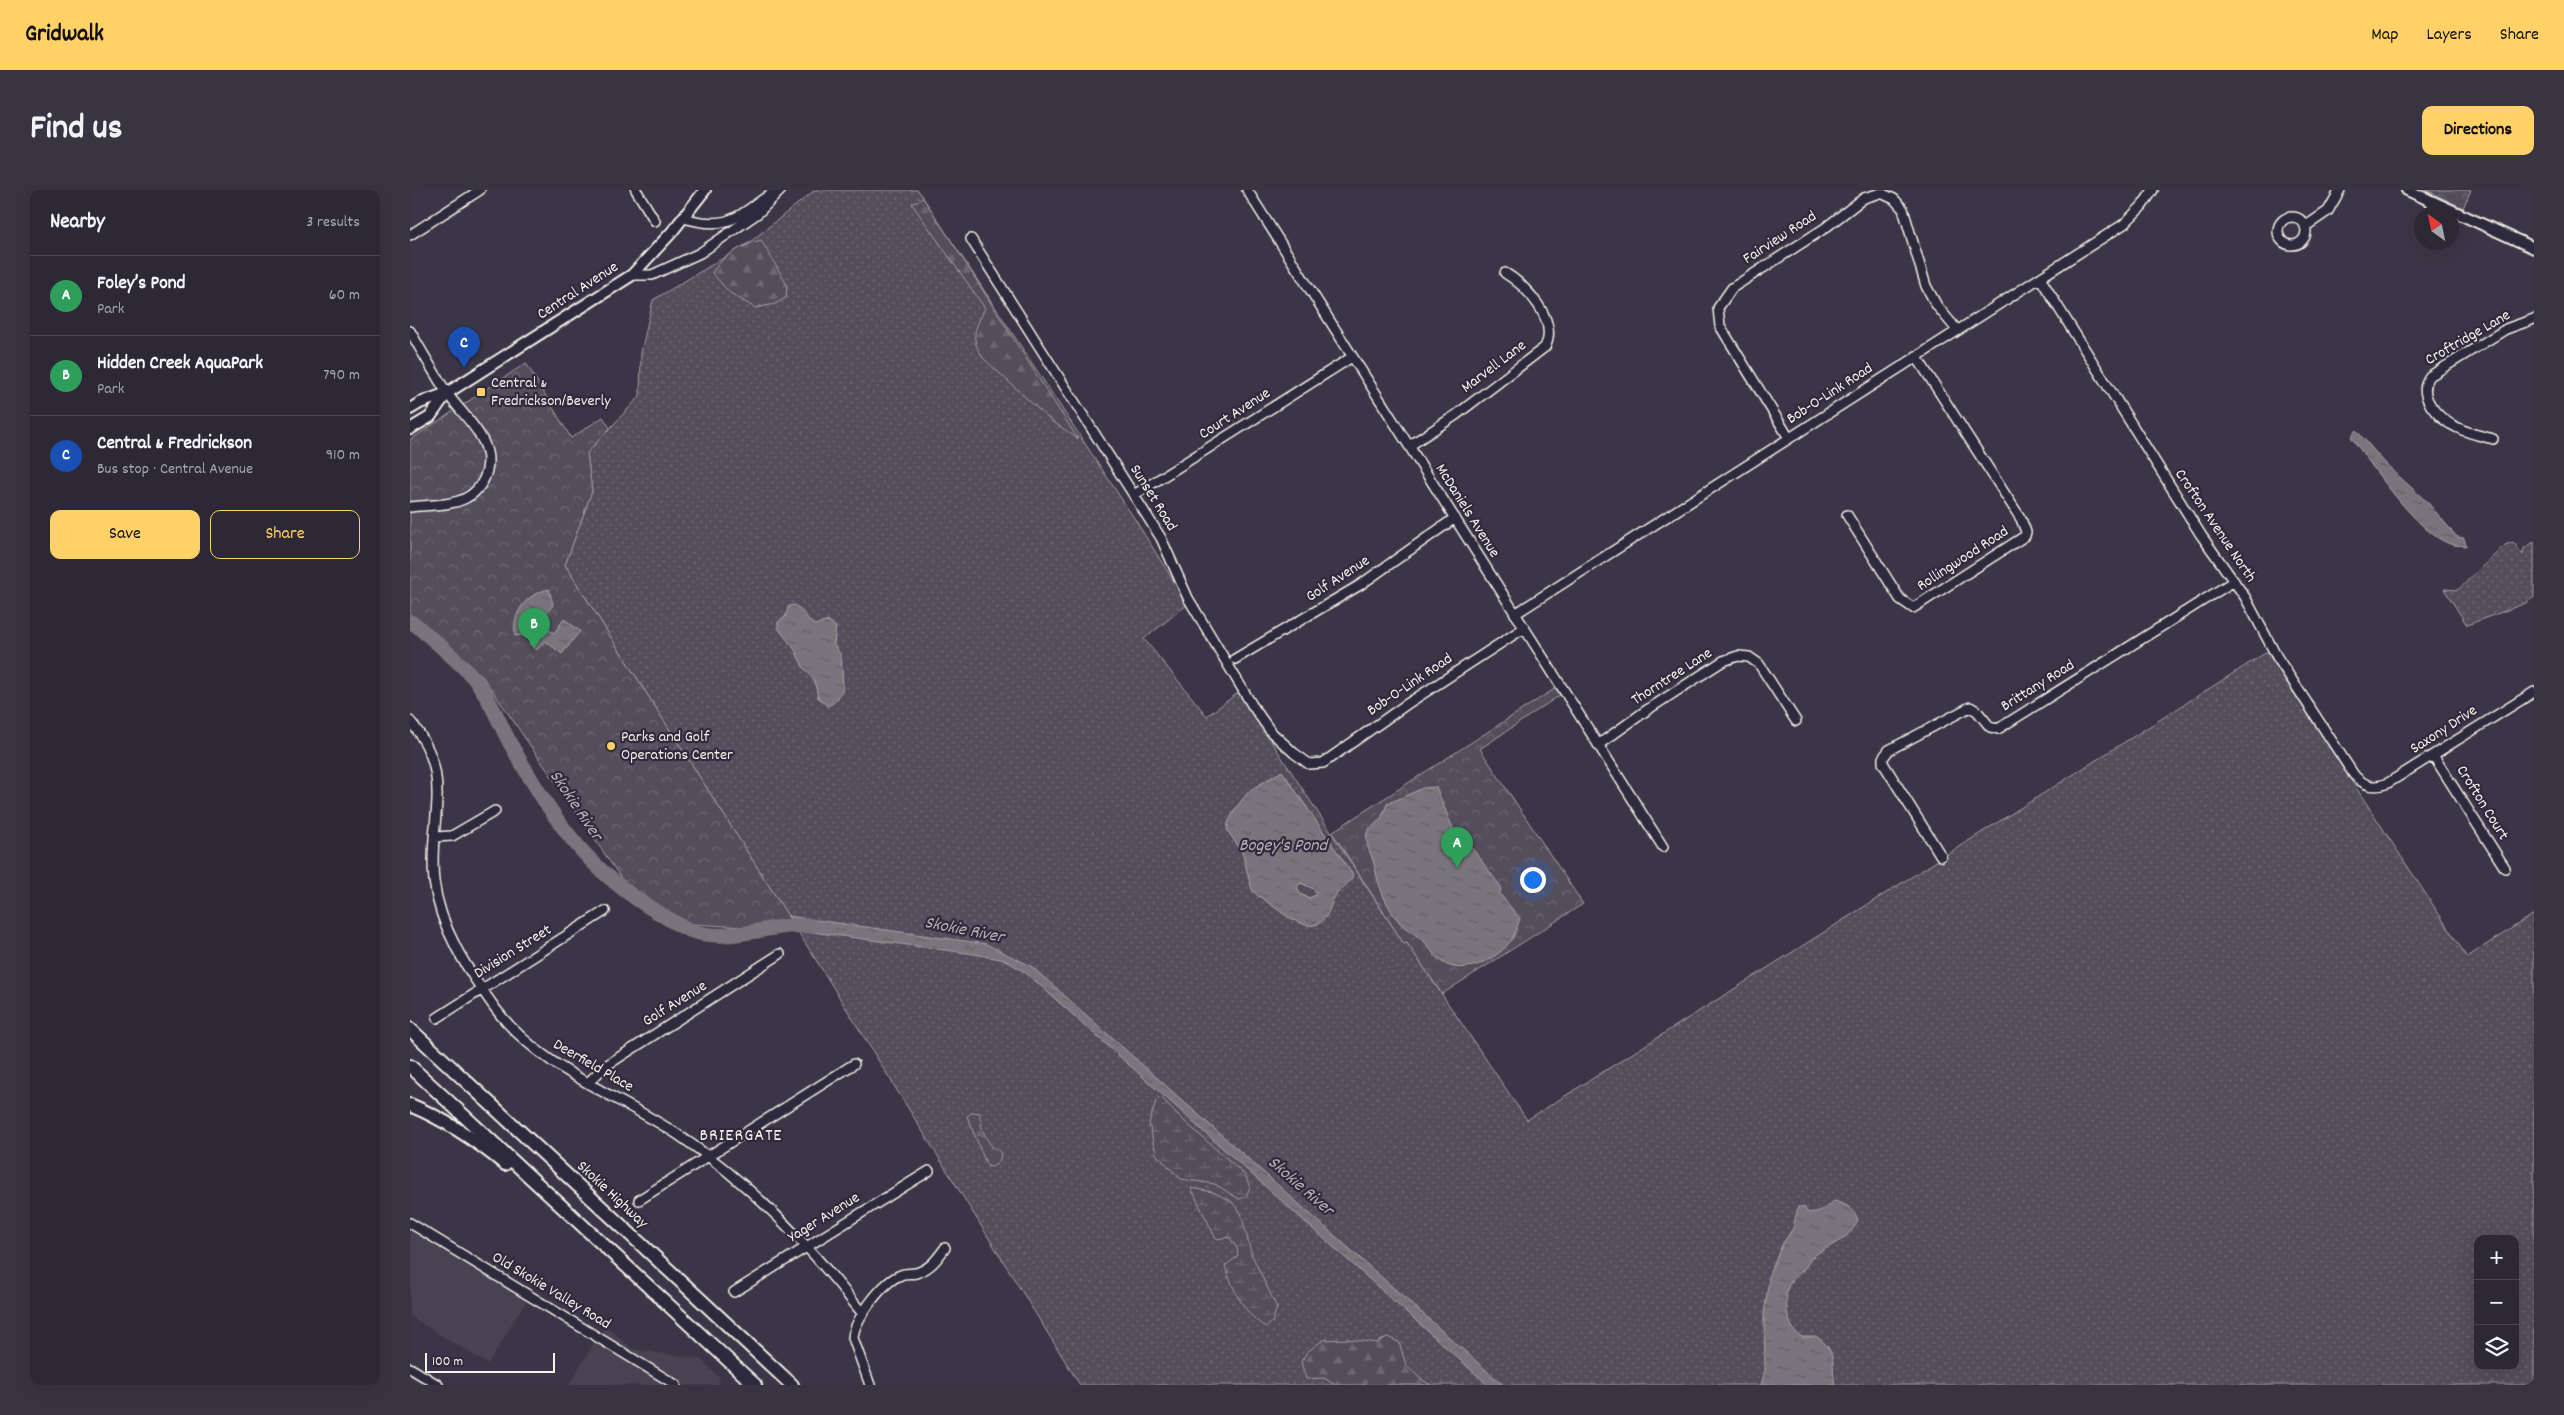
<!DOCTYPE html>
<html lang="en">
<head>
<meta charset="utf-8">
<style>
	:root { --surface:#2c2835; --page:#383441; --text:#f1f3f6; --muted:#a6a6ad; --line:#484450; --accent:#ffd166 }
	body { margin:0; font-family:Dekko,sans-serif; background:var(--page); color:var(--text) }
	.controls { position:absolute; right:15px; bottom:15px; display:grid; overflow:hidden; border-radius:10px; box-shadow:0 5px 20px #0002 }
	.controls button { width:45px; height:45px; display:grid; place-items:center; padding:0; border:0; border-bottom:1px solid var(--line); background:var(--surface); color:var(--text); font:25px sans-serif }
	.compass { position:absolute; left:2004px; top:15px; width:45px; height:45px; border-radius:50%; background:var(--surface); box-shadow:0 5px 20px #0002; rotate:327deg }
	.scale { position:absolute; left:15px; bottom:12px; width:130px; box-sizing:border-box; padding-left:5px; border:2px solid #f4f1e8; border-top:0; font-size:14px; line-height:18px; white-space:nowrap; color:#f4f1e8; -webkit-text-stroke:4px #2f2a3d; paint-order:stroke }
	.you { position:absolute; left:1122px; top:689px; width:18px; height:18px; margin:-12px; border:4px solid #fff; border-radius:50%; background:#1a73e8; box-shadow:0 0 0 8px #1a73e833 }
	.badge { display:grid; place-items:center; width:32px; height:32px; border-radius:50%; background:var(--accent); color:#fff; font-size:16px; font-weight:700 }
	.pin { position:absolute; translate:-50% -41px; filter:drop-shadow(0 1px 2px #0008) }
	.pin::after { content:''; position:absolute; top:26px; width:18px; height:15px; background:inherit; clip-path:polygon(0 0,100% 0,50% 100%) }
	.list { margin:0; padding:0; list-style:none }
	h2 { display:flex; justify-content:space-between; align-items:center; height:65px; margin:0; padding:0 20px; font-size:21px }
	h2 small { font-size:16px; font-weight:400; color:var(--muted) }
	.list li { display:grid; grid-template-columns:32px 1fr auto; gap:15px; align-items:center; box-sizing:border-box; height:80px; padding:0 20px; border-top:1px solid var(--line) }
	.list b { display:block; font-size:19px; white-space:nowrap }
	.list p { margin:0; font-size:16px; white-space:nowrap; color:var(--muted) }
	.list em { font-size:16px; font-style:normal; color:var(--muted) }
	.actions { display:flex; gap:10px; padding:15px 20px }
	.actions a { flex:1; padding:11px 0; border:1px solid var(--accent); border-radius:10px; text-align:center; font-size:18px; color:var(--accent) }
	.actions .main { background:var(--accent); color:#111 }
	.icon { flex:none; width:28px; height:28px; fill:none; stroke:currentColor; stroke-width:2; stroke-linecap:round; stroke-linejoin:round }
	.map { position:relative; flex:none; width:2124px; height:1195px; overflow:hidden; border-radius:10px }
	header { display:flex; align-items:center; gap:30px; box-sizing:border-box; height:70px; padding:0 25px; background:var(--accent); color:#111 }
	header strong { font-size:24px }
	nav { display:flex; gap:28px; margin-inline-start:auto; font-size:18px }
	.intro { display:flex; align-items:center; justify-content:space-between; box-sizing:border-box; height:120px; padding:0 30px }
	h1 { margin:0; font-size:35px }
	.button { padding:12px 22px; border-radius:10px; background:var(--accent); color:#111; font-size:18px; font-weight:700 }
	main { display:flex; gap:30px; padding:0 30px }
	aside { flex:1; background:var(--surface); border-radius:10px; box-shadow:0 5px 20px #0002 }
	.map>svg:first-child { display:block }
	.built { fill:#484352 }
	.grass { fill:url(#grass-dots); stroke:#a4a0a2; fill-rule:evenodd }
	.forest { fill:url(#forest-firs); stroke:#a4a0a2 }
	.wetland { fill:url(#wetland-marsh); stroke:#a4a0a2 }
	.park { fill:url(#park-crowns); stroke:#a4a0a2 }
	.water { fill:url(#water-ripples); stroke:#aaa6a7; fill-rule:evenodd }
	.lines { fill:none; stroke-linecap:round; stroke-linejoin:round }
	.river { stroke:#78747b; stroke-width:15 }
	.minor-casing { stroke:#f4f1e8; stroke-width:12 }
	.major-casing { stroke:#f4f1e8; stroke-width:14 }
	.highway-casing { stroke:#f4f1e8; stroke-width:16 }
	.minor { stroke:#2f2a3d; stroke-width:9 }
	.major { stroke:#2f2a3d; stroke-width:10 }
	.highway { stroke:#2f2a3d; stroke-width:12 }
	.poi-dot { fill:#ffd166; stroke:#2f2a3d; stroke-width:2 }
	.labels { text-anchor:middle; dominant-baseline:central; stroke-width:4.5; stroke-linejoin:round; paint-order:stroke }
	.street-label { font-size:16px; fill:#f4f1e8; stroke:#2f2a3d }
	.poi-label { font-size:16px; fill:#f4f1e8; stroke:#2f2a3d; text-anchor:start }
	.water-label { font-size:18px; font-style:italic; fill:#b6b2b2; stroke:#2f2a3d }
	.neighbourhood-label { font-size:18px; letter-spacing:1px; fill:#f4f1e8; stroke:#2f2a3d }
</style>
</head>
<body>
<header>
<strong>Gridwalk</strong>
<nav><a>Map</a><a>Layers</a><a>Share</a></nav>
</header>
<div class="intro"><h1>Find us</h1><a class="button">Directions</a></div>
<main>
<aside>
<h2>Nearby<small>3 results</small></h2>
<ul class="list">
<li><span class="badge" style="background:#2e9e5b">A</span><div><b>Foley’s Pond</b><p>Park</p></div><em>60 m</em></li>
<li><span class="badge" style="background:#2e9e5b">B</span><div><b>Hidden Creek AquaPark</b><p>Park</p></div><em>790 m</em></li>
<li><span class="badge" style="background:#1a4fb4">C</span><div><b>Central &amp; Fredrickson</b><p>Bus stop · Central Avenue</p></div><em>910 m</em></li>
</ul>
<div class="actions"><a class="main">Save</a><a>Share</a></div>
</aside>
<div class="map">
<svg width="2124" height="1195" viewBox="0 0 2124 1195">
	<defs>
		<pattern id="grass-dots" width="8" height="8" patternUnits="userSpaceOnUse" patternTransform="scale(1.25)"><rect width="8" height="8" fill="#534e5c"/><path d="M2 2h.1M6 6h.1" fill="none" stroke="#6c6873" stroke-width="1.8" stroke-linecap="round"/></pattern>
		<pattern id="forest-firs" width="22" height="20" patternUnits="userSpaceOnUse" patternTransform="scale(1.25)"><rect width="22" height="20" fill="#534e5c"/><path d="M5 1l3.5 6h-7zM16 11l3.5 6h-7z" fill="#6c6873"/></pattern>
		<pattern id="wetland-marsh" width="20" height="14" patternUnits="userSpaceOnUse" patternTransform="scale(1.25)"><rect width="20" height="14" fill="#534e5c"/><path d="M1 5h8M5 5V1M11 12h8M15 12V8" fill="none" stroke="#6c6873"/></pattern>
		<pattern id="park-crowns" width="20" height="18" patternUnits="userSpaceOnUse" patternTransform="scale(1.25)"><rect width="20" height="18" fill="#534e5c"/><path d="M2 6a3 3 0 1 1 6 0M12 15a3 3 0 1 1 6 0" fill="none" stroke="#6c6873"/></pattern>
		<pattern id="water-ripples" width="26" height="14" patternUnits="userSpaceOnUse" patternTransform="scale(1.25)"><rect width="26" height="14" fill="#78747b"/><path d="M2 4q2-2 4 0t4 0M15 11q2-2 4 0t4 0" fill="none" stroke="#636063"/></pattern>
	</defs>
	<rect width="100%" height="100%" fill="#3b3647"/>
	<filter id="ink" filterUnits="userSpaceOnUse"><feTurbulence type="fractalNoise" baseFrequency=".02" numOctaves="2"/><feDisplacementMap in="SourceGraphic" scale="10" xChannelSelector="R" yChannelSelector="G"/><feConvolveMatrix kernelMatrix="1 2 1 2 8 2 1 2 1" color-interpolation-filters="sRGB"/></filter>
	<g filter="url(#ink)">
		<path class="built" d="M0,1040L117,1109L78,1174L0,1126Z
			M195,1135L222,1159L290,1169L309,1187L310,1195H159Z"/>
		<path class="grass" d="M405,0H508L724,328L778,414L734,449L797,526L829,502L994,754L997,753L1117,930L1857,462L2057,767L2124,724V1195H670L413,781L155,375L182,301L177,263L230,206L231,162L243,110L340,52ZM2068,1049H2105V1176H2068Z
			M2103,352L2113,365L2114,358L2124,352V407L2116,413L2057,435L2034,399L2048,400L2095,355Z"/>
		<path class="forest" d="M513,8C566,87 615,169 668,249L639,229L573,168C559,146 565,140 575,118L502,14Z
			M351,50L377,95L376,108L365,114L345,118L320,103L302,83C312,66 332,55 351,50Z
			M891,693L904,699L907,705L899,708L890,704L887,697Z
			M563,922L570,923C569,933 574,945 580,954C584,959 589,959 591,965L589,972L582,977L577,976L557,926Z
			M977,1147L989,1152L996,1175L1012,1190L1021,1195H925L914,1188L896,1189L891,1172L897,1162L913,1150L937,1149L967,1153Z"/>
		<path class="wetland" d="M751,907L773,930L835,985L840,997L836,1007L829,1009L805,994L771,989L746,964L739,933L746,911Z
			M781,998L803,1002L821,1011L831,1023L841,1063L867,1118L862,1132L856,1137C835,1126 822,1097 815,1076L828,1066L827,1058L819,1047L806,1049Z"/>
		<path class="park" d="M2016,0H2061L2053,18Z
			M116,173L161,248L193,227L200,238L177,263L182,301L155,375L387,740L281,734L218,698L73,487L10,430L0,426V250Z
			M1146,498L1150,505L1070,559L1173,714L1032,804L997,753L994,754L922,642Z"/>
		<path class="water" d="M1946,240L1976,274L2019,314L2047,347L2054,348L2056,356C2051,355 2045,356 2040,354C2007,343 1962,275 1941,247Z
			M139,399L143,415L135,425L138,439L144,443L154,429L170,441L152,464L135,451L127,460L119,454L124,444L105,446C102,422 116,404 139,399Z
			M384,415C393,419 396,429 404,435L419,431L426,437L424,455L431,465L433,495C433,504 425,514 417,516L408,507L404,490L393,477L385,460L368,438V432L375,427L379,416Z
			M872,581L943,685C941,693 929,699 924,708C921,714 919,724 914,729C898,750 863,714 847,705L842,700L832,662L817,640L818,633L825,619L840,600ZM891,693L904,699L906,705L899,708L890,704L887,697Z
			M1026,597L1044,641L1065,662L1091,697L1090,704L1110,729C1108,733 1107,739 1105,743C1095,767 1054,788 1032,772C1023,766 1019,755 1011,749C1005,743 996,740 990,733C977,718 968,696 965,678C962,663 955,659 957,641L971,629L977,614L1013,598Z
			M378,726L576,754L621,776L1093,1195H1078L616,783L595,770L564,764L387,740Z
			M1424,1011C1436,1014 1444,1018 1448,1030C1439,1051 1420,1054 1404,1066C1399,1070 1397,1077 1392,1081C1376,1095 1375,1099 1377,1121C1379,1132 1383,1142 1392,1147H1407C1428,1161 1421,1174 1425,1195H1351L1355,1181L1354,1124L1360,1082L1372,1055L1383,1038L1388,1017H1394L1398,1023C1410,1022 1415,1019 1424,1011Z"/>
		<g class="lines">
			<path class="river" d="M0,432L6,435C24,451 52,473 67,492C81,510 90,535 101,555C143,628 175,680 249,723C259,729 271,737 282,741C321,754 363,732 402,736"/>
			<defs>
				<path id="minor" d="M226,0L245,31
					M837,0L1253,657
					M1868 41a14 14 0 1 1 28 0a14 14 0 1 1-28 0Z
					M274,28C318,41 327,27 362,3
					M1896,36L1918,21L1930,0
					M0,45L70,0
					M561,49L751,348L778,408L842,515L861,542L884,563L899,574L913,573L997,514L1114,438
					M222,85H242L290,63L348,23L371,0
					M1630,88L1791,345L1835,407L1867,467L1944,585C1954,596 1964,599 1978,593L2124,502
					M0,141C12,162 24,183 37,203C55,229 90,254 74,289C70,297 64,304 56,308C41,316 17,315 0,317
					M1379,248L1310,136L1308,118L1322,98L1415,38L1454,8L1471,3L1484,9L1493,19L1516,96L1527,116L1547,140
					M2083,249C2071,246 2057,243 2046,237C2027,228 2006,205 2020,186L2096,139L2124,129
					M999,256L1046,225L1135,157C1149,131 1116,95 1095,83
					M724,305L942,167
					M1437,325L1490,409L1503,418L1615,346L1616,342L1611,329L1506,166
					M1105,424L1714,34L1732,16L1743,0
					M825,469L950,395L1045,328
					M0,531C47,587 17,630 24,691C30,739 57,779 85,818C130,879 206,904 267,944C339,992 399,1054 452,1123
					M1188,555L1237,520L1313,471L1328,466L1339,467L1349,474L1386,531
					M2023,565L2095,678
					M25,647L42,646L85,621
					M1531,666L1473,573V568L1479,560L1560,517L1567,521L1580,537L1588,539L1824,391
					M27,828L195,721
					M179,892L194,877L370,764
					M229,1010L444,874
					M0,1033L266,1195
					M324,1102L519,981
					M0,1178L28,1195
					M460,1195L443,1148C444,1130 473,1091 491,1085C495,1083 501,1084 506,1083C520,1079 527,1069 535,1058"/>
				<path id="major" d="M1997,0L2124,58
					M0,219L10,213L37,203L222,85L261,43L295,0
					M0,239L20,227L37,203"/>
				<path id="highway" d="M0,839L382,1195
					M0,876L345,1195
					M0,915C34,929 66,950 95,974"/>
			</defs>
			<use href="#minor" class="minor-casing"/>
			<use href="#major" class="major-casing"/>
			<use href="#highway" class="highway-casing"/>
			<use href="#minor" class="minor"/>
			<use href="#major" class="major"/>
			<use href="#highway" class="highway"/>
		</g>
	</g>
	<g class="poi-dot">
		<rect x="66" y="197" width="10" height="10" rx="2.5"/>
		<circle cx="201" cy="556" r="5"/>
	</g>
	<g class="labels">
		<g class="street-label">
			<text transform="translate(1370 48) rotate(-33)">Fairview Road</text>
			<text transform="translate(168 101) rotate(-33)">Central Avenue</text>
			<text transform="translate(2058 148) rotate(-30)">Croftridge Lane</text>
			<text transform="translate(1084 177) rotate(-37)">Marvell Lane</text>
			<text transform="translate(1420 204) rotate(-33)">Bob-O-Link Road</text>
			<text transform="translate(825 224) rotate(-33)">Court Avenue</text>
			<text transform="translate(743 308) rotate(58)">Sunset Road</text>
			<text transform="translate(1057 321) rotate(58)">McDaniels Avenue</text>
			<text transform="translate(1805 336) rotate(56)">Crofton Avenue North</text>
			<text transform="translate(1553 369) rotate(-33)">Rollingwood Road</text>
			<text transform="translate(928 389) rotate(-33)">Golf Avenue</text>
			<text transform="translate(1262 487) rotate(-33)">Thorntree Lane</text>
			<text transform="translate(1000 495) rotate(-34)">Bob-O-Link Road</text>
			<text transform="translate(1628 496) rotate(-32)">Brittany Road</text>
			<text transform="translate(2034 540) rotate(-33)">Saxony Drive</text>
			<text transform="translate(2072 613) rotate(58)">Crofton Court</text>
			<text transform="translate(103 762) rotate(-32)">Division Street</text>
			<text transform="translate(265 814) rotate(-32)">Golf Avenue</text>
			<text transform="translate(183 876) rotate(30)">Deerfield Place</text>
			<text transform="translate(202 1005) rotate(43)">Skokie Highway</text>
			<text transform="translate(414 1028) rotate(-32)">Yager Avenue</text>
			<text transform="translate(141 1101) rotate(31)">Old Skokie Valley Road</text>
		</g>
		<g class="poi-label">
			<text x="81" y="193">Central &amp;<tspan x="81" dy="18">Fredrickson/Beverly</tspan></text>
			<text x="211" y="547">Parks and Golf<tspan x="211" dy="18">Operations Center</tspan></text>
		</g>
		<g class="water-label">
			<text transform="translate(165 616) rotate(56)">Skokie River</text>
			<text x="873" y="656">Bogey's Pond</text>
			<text transform="translate(554 741) rotate(11)">Skokie River</text>
			<text transform="translate(890 997) rotate(41)">Skokie River</text>
		</g>
		<g class="neighbourhood-label">
			<text x="331" y="946">BRIERGATE</text>
		</g>
	</g>
</svg>
<div class="controls">
<button>+</button>
<button>−</button>
<button><svg class="icon" aria-label="layers" viewBox="0 0 24 24"><path d="M12 4l9 5-9 5-9-5zM3 14l9 5 9-5"/></svg></button>
</div>
<svg class="compass" viewBox="-18 -18 36 36"><path d="M0-13l5 13h-10z" fill="#e53935"/><path d="M0 13l5-13h-10z" fill="#a6a6ad"/></svg>
<div class="scale">100 m</div>
<div class="you"></div>
<div class="pin badge" style="left:1047px;top:678px;background:#2e9e5b">A</div>
<div class="pin badge" style="left:124px;top:459px;background:#2e9e5b">B</div>
<div class="pin badge" style="left:54px;top:178px;background:#1a4fb4">C</div>
</div>
</main>
</body>
</html>
